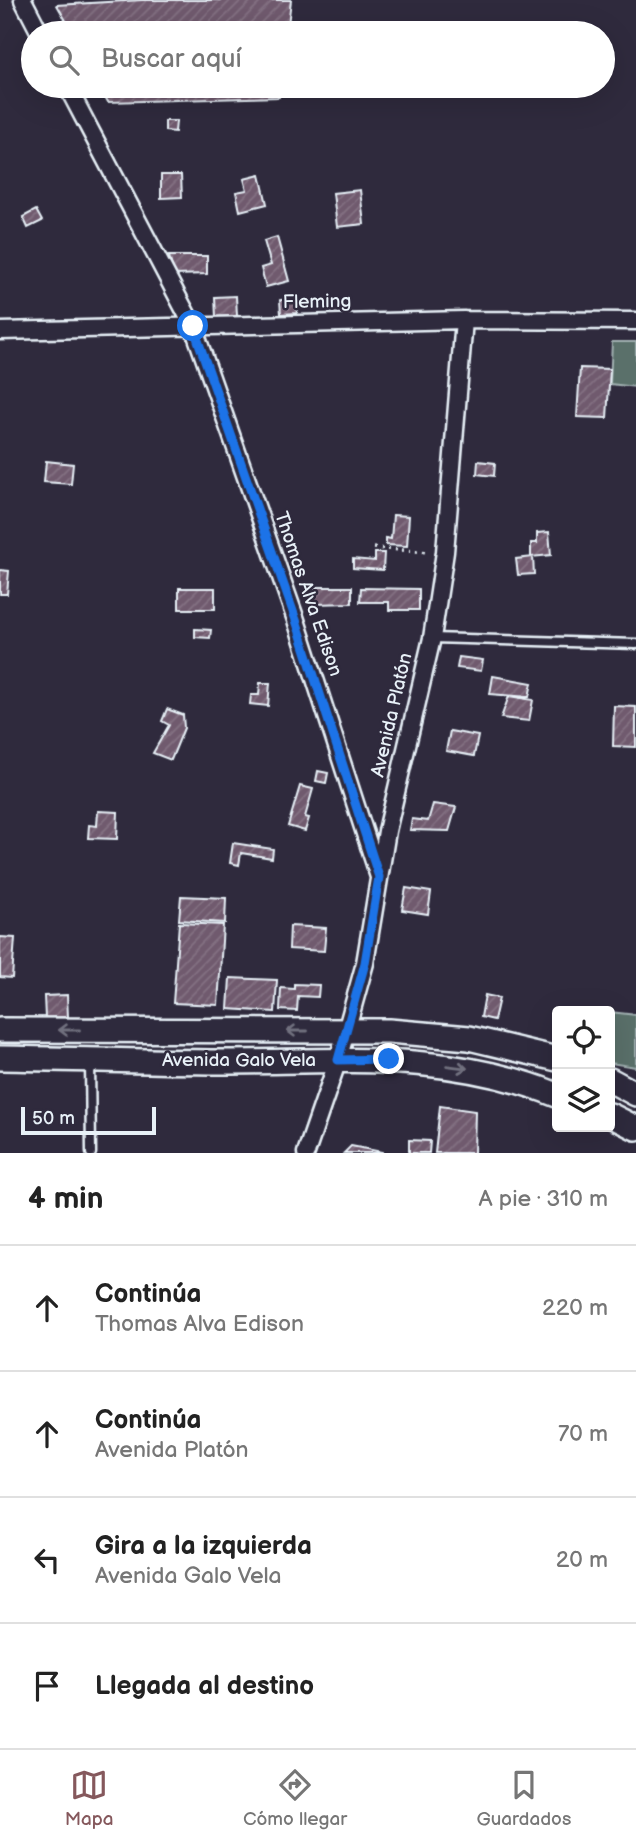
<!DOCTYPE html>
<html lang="es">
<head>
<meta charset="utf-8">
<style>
	:root { --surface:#fff; --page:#f2f2f2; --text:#222; --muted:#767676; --line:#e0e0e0; --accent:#85585c }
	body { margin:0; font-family:"Balsamiq Sans",sans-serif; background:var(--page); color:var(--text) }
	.controls { position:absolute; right:21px; bottom:21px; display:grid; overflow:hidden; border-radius:7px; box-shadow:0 7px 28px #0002 }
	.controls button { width:63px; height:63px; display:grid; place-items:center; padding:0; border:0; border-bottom:2px solid var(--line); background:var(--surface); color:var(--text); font:35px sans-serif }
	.scale { position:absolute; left:21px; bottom:18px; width:135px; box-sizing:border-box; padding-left:7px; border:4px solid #e8f1f8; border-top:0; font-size:19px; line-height:24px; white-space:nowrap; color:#e8f1f8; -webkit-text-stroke:5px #2f2a3d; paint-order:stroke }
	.stop { position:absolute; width:21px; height:21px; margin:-16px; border:5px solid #1a73e8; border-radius:50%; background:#fff }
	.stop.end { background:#1a73e8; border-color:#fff; box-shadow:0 2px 7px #0008 }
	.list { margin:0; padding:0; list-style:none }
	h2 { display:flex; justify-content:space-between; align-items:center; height:91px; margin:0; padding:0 28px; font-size:30px }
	h2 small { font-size:23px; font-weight:400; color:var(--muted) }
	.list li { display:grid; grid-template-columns:46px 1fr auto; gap:21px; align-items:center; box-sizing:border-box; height:126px; padding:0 28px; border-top:2px solid var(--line) }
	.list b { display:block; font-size:26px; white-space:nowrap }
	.list p { margin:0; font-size:23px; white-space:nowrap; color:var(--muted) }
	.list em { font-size:23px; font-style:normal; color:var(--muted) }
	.icon { flex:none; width:38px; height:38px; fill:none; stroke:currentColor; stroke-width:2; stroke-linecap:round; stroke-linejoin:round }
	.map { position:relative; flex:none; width:636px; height:1153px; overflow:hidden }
	.search { position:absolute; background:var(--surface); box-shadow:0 7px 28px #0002; left:21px; right:21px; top:21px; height:77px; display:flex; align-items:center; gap:18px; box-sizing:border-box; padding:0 24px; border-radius:38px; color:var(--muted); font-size:26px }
	.sheet { height:595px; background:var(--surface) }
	nav { display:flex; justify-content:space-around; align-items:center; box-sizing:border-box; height:98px; border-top:2px solid var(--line); background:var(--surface); font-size:19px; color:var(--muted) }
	nav a { display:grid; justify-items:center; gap:4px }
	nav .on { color:var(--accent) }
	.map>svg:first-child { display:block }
	.garden { fill:#5a706a; stroke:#a1b0b1; stroke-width:2 }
	.building { fill:url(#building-hatch); stroke:#e8f1f8; stroke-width:2 }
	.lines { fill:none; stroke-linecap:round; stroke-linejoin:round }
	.service-casing { stroke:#e8f1f8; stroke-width:13 }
	.minor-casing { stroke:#e8f1f8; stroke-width:21 }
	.secondary-casing { stroke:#e8f1f8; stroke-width:28 }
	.path { stroke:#e8f1f8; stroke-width:3.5; stroke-dasharray:2 5; stroke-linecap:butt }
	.service { stroke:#2f2a3d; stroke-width:8 }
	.minor { stroke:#2f2a3d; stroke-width:16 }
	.secondary { stroke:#2f2a3d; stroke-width:23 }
	.oneway { stroke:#70707e }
	.route { stroke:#1a73e8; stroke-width:9 }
	.labels { text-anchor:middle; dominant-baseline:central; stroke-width:5; stroke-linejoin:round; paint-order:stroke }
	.street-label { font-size:19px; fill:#e8f1f8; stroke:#2f2a3d }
</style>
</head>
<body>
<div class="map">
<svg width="636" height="1153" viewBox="0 0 636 1153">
	<defs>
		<pattern id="building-hatch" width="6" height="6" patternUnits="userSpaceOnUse" patternTransform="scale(1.75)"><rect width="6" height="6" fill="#705a6e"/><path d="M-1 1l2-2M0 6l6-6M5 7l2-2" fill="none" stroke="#847283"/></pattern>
	</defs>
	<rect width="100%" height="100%" fill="#2f2a3d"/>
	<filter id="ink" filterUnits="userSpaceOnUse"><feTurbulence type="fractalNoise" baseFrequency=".0143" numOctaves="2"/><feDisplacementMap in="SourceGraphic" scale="14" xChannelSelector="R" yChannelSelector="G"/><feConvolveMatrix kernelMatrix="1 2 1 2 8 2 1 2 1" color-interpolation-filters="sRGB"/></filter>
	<g filter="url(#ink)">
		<path class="garden" d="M612,342H636V387L610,384Z
			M610,1012L636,1015V1067L610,1063Z"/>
		<path class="building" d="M142,0H291L287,33H73L57,5Z
			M99,86H280L279,97L108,102Z
			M165,121H176L175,132L165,131Z
			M161,175H181L182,197L161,198Z
			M260,175L267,204L240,211L236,192L247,190L244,179Z
			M360,190L364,224L337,227L333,193Z
			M36,210L42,221L28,228L23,217Z
			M277,237L289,281L266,287L261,268L271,265L264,241Z
			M169,256H207V274L174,275Z
			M236,296L237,316L216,317L215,297Z
			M296,298L297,313L281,314L280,300Z
			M580,368L610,369L607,418L577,417Z
			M46,461L73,464L71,484L44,482Z
			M478,461L495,463L494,476L477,474Z
			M393,515L409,516L407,546L386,545V538L391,539Z
			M549,532L551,555L531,557V543H537V533Z
			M375,553H384L383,570L353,568V559L375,561Z
			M533,557L534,574L518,575L516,559Z
			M0,570L9,571L7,594H0Z
			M314,587H352V603L314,604Z
			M179,588H215V609H179Z
			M361,588L419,589V610H389V602H360Z
			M195,629L211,630L210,638L195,637Z
			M459,657L483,660L481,671L457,668Z
			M493,676L532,683L529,697L490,694Z
			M260,683H270L268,706L250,704L251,695H259Z
			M509,696L533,700L529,721L501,718Z
			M614,706L636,707V747L613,746Z
			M167,709L183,715L184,728L171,760L153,753L169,725L162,721Z
			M450,731L478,736L474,756L446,751Z
			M318,771L328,773L326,783L316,781Z
			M300,786L313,789L305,817L309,818L305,831L288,826Z
			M433,804L456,807L449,831L410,830L412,819L428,821Z
			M98,811L118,812L117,839L88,838L89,825L97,826Z
			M233,843L273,849L272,858L241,853L239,865L230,863Z
			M406,888L431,892L428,914L402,910Z
			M181,896L226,898L225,923L179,920Z
			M179,923L223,925L218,1005L173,1003Z
			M290,926L326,928L324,951L289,949Z
			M0,937L15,938L12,978L0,977Z
			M230,978L277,980L275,1012L228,1009Z
			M294,984L319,985L318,997L298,996L297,1011L280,1010L281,988L294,989Z
			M67,995L68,1017L45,1018L44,996Z
			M485,995L499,998L494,1020L481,1017Z
			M440,1106L475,1111L474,1153H435Z
			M409,1140L430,1141L429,1153H409Z
			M351,1146L382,1152V1153H344Z"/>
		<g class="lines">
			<defs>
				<path id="service" d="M432,638L636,644
					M90,1061L91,1153"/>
				<path id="minor" d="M23,0L40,33
					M67,86L193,326L296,620L379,877
					M0,331L464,320L636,321
					M306,1153L338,1060L365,963L387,831L432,638L445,552L464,320"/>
				<path id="secondary" d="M0,1030L389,1031L469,1038L557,1059
					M0,1058C74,1059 148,1062 223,1062C340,1062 445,1050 557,1095
					M610,1080L636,1094
					M610,1115L636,1128"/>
			</defs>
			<use href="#service" class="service-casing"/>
			<use href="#minor" class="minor-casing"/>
			<use href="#secondary" class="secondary-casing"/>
			<path class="path" d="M374,548L428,552"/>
			<use href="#service" class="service"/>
			<use href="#minor" class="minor"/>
			<use href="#secondary" class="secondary"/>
		</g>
		<defs><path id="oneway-shaft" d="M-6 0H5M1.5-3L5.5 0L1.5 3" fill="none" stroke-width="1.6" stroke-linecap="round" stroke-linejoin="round" transform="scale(1.75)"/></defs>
		<g class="oneway">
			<use href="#oneway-shaft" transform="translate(69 1030) rotate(-180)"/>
			<use href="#oneway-shaft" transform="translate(297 1031) rotate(-180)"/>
			<use href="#oneway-shaft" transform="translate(457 1067) rotate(8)"/>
		</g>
	</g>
	<g class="lines" filter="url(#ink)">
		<path class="route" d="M193,326L296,620L379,877L365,963L338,1060L389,1059"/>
	</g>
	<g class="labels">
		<g class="street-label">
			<text transform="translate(317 302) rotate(-1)">Fleming</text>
			<text transform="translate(308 594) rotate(71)">Thomas Alva Edison</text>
			<text transform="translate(392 715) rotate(-77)">Avenida Platón</text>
			<text x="239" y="1060">Avenida Galo Vela</text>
		</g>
	</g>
</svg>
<div class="controls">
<button><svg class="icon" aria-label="locate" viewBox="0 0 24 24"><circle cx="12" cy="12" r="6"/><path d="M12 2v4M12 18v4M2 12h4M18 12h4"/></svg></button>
<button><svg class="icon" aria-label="layers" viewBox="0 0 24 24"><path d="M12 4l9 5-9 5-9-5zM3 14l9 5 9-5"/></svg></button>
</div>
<div class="scale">50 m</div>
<div class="stop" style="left:193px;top:326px"></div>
<div class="stop end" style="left:389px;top:1059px"></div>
<div class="search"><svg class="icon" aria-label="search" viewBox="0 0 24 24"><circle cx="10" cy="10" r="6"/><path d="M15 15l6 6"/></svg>Buscar aquí</div>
</div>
<section class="sheet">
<h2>4 min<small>A pie · 310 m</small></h2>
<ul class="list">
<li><svg class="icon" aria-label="ahead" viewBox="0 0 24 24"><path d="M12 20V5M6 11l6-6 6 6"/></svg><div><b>Continúa</b><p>Thomas Alva Edison</p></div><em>220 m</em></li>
<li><svg class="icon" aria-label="ahead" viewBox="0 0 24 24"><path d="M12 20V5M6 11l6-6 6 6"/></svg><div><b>Continúa</b><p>Avenida Platón</p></div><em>70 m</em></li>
<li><svg class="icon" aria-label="left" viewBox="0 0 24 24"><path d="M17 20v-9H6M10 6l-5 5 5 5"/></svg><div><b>Gira a la izquierda</b><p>Avenida Galo Vela</p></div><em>20 m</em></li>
<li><svg class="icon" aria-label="arrive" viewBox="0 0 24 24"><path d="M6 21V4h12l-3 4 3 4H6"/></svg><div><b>Llegada al destino</b></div></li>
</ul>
</section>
<nav>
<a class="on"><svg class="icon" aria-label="map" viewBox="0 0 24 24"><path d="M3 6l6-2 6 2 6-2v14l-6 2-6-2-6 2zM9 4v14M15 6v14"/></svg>Mapa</a>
<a><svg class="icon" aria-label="directions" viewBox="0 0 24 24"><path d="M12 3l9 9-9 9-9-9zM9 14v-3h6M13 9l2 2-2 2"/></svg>Cómo llegar</a>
<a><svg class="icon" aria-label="saved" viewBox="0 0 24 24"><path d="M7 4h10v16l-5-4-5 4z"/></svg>Guardados</a>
</nav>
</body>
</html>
